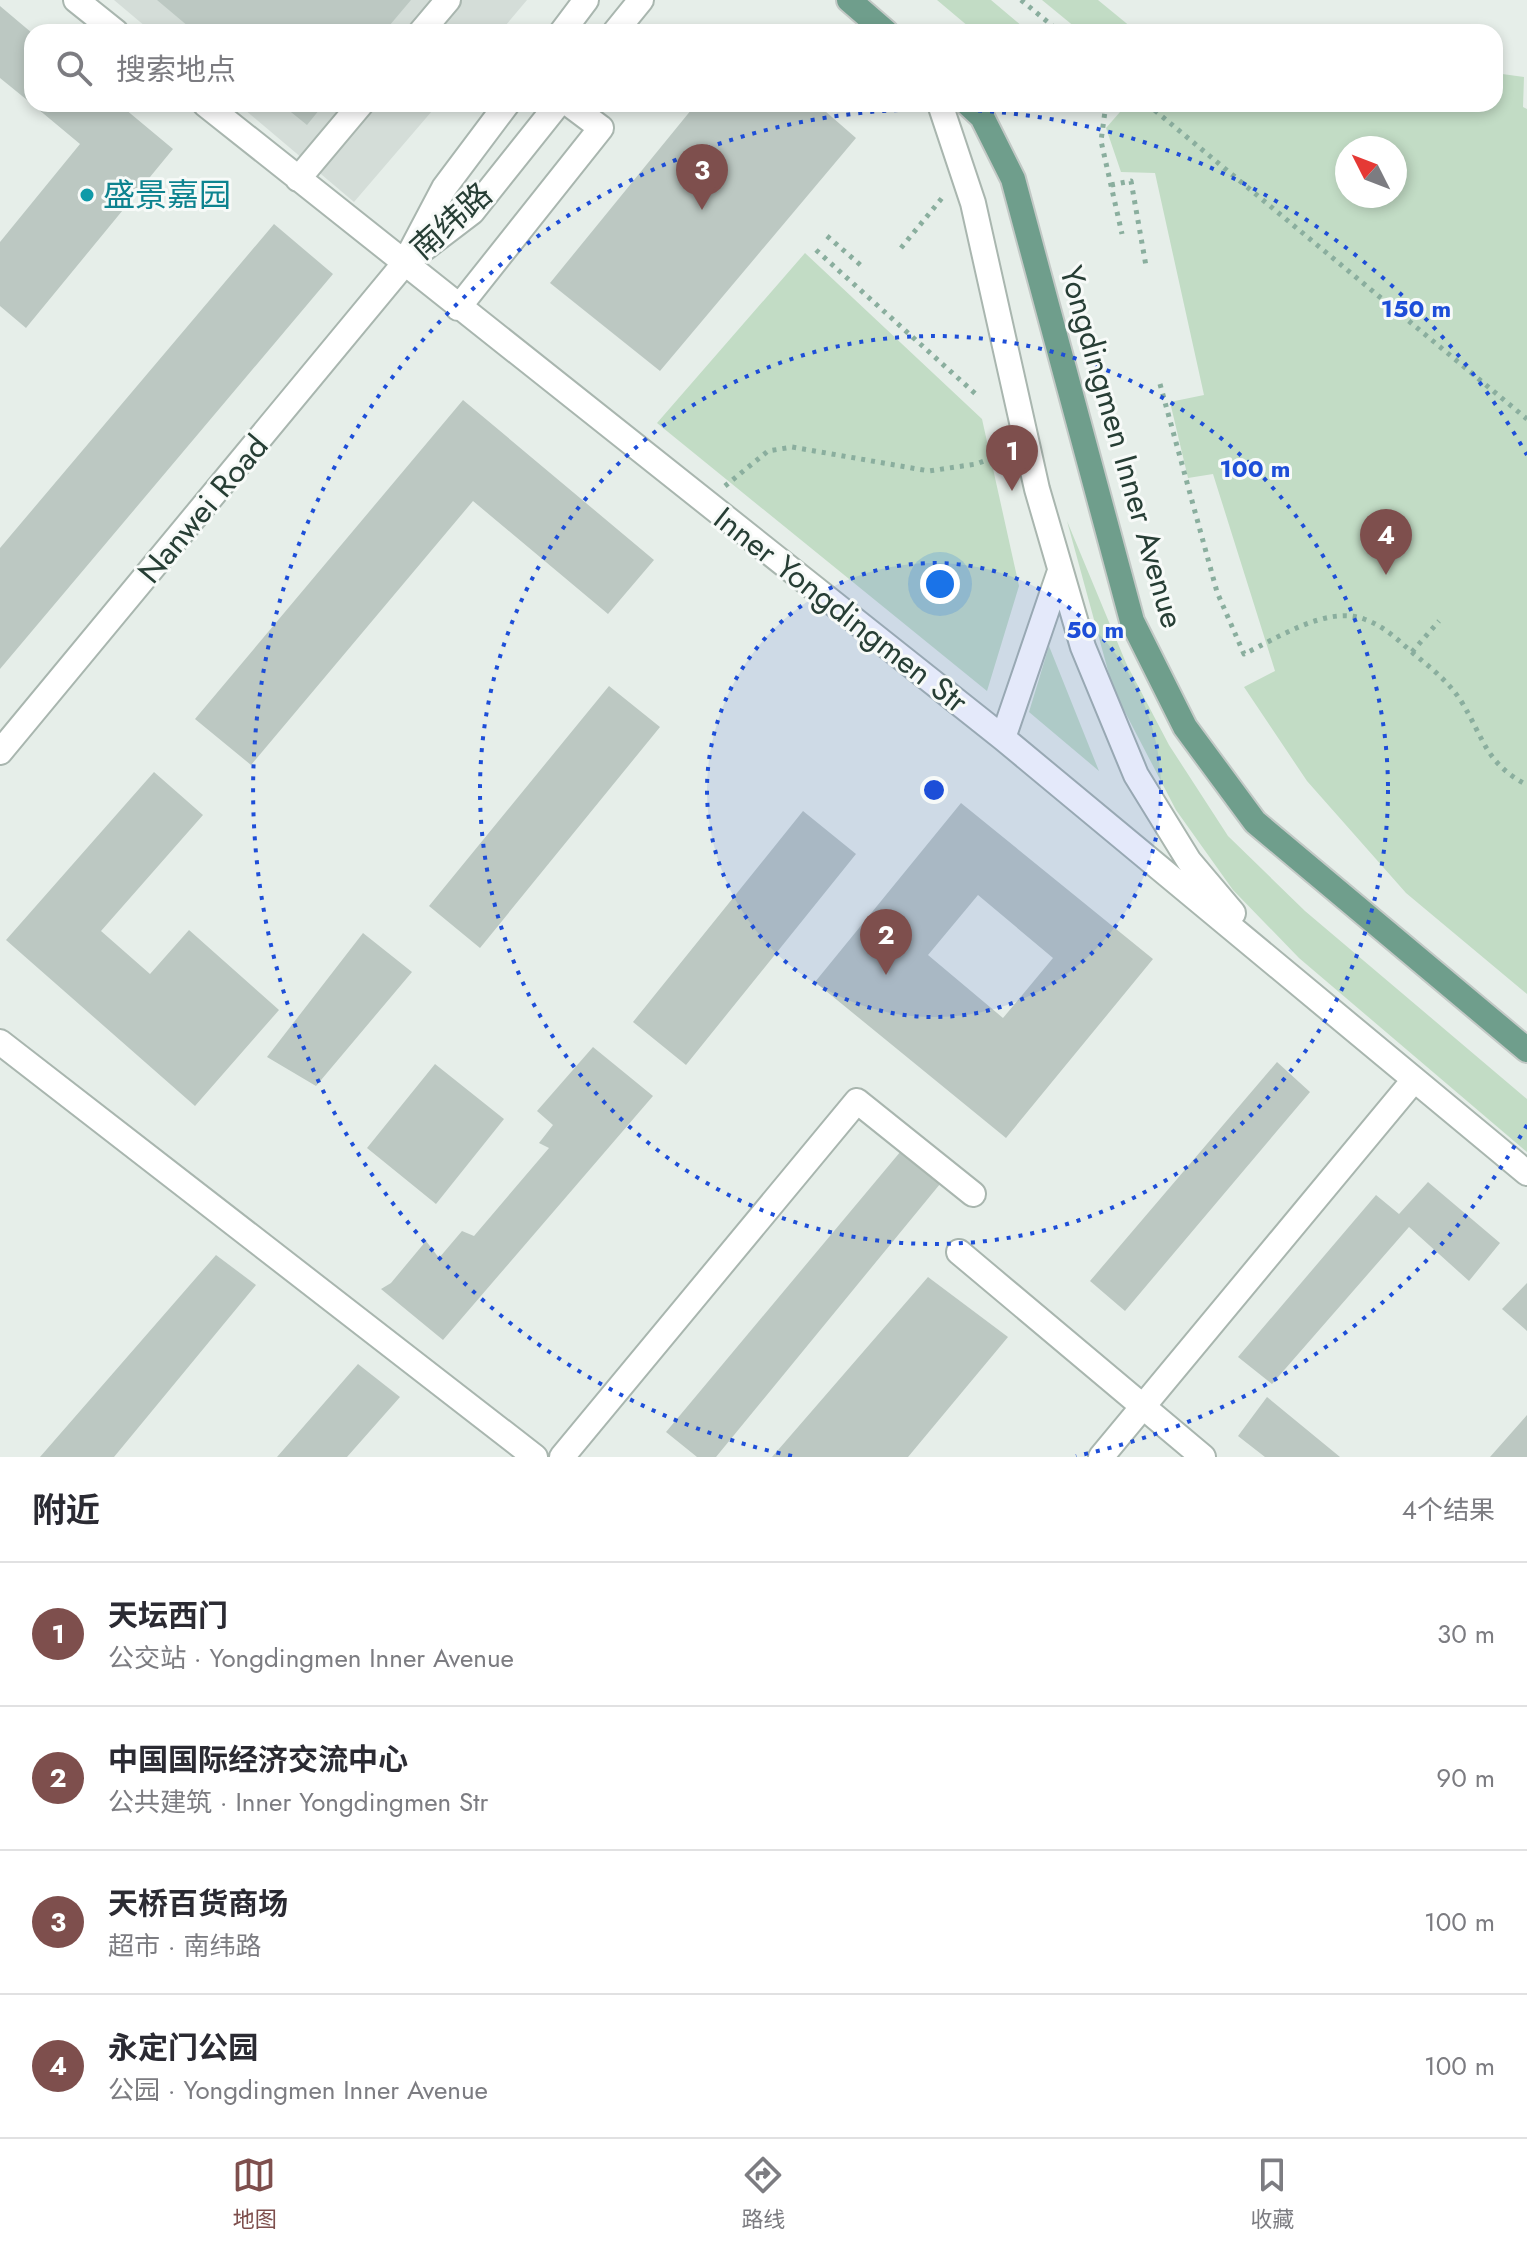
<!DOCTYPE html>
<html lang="zh">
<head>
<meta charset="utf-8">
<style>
	:root { --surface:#fff; --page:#f2f2f3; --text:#2b2b33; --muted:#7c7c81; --line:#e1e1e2; --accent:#7e4f4d }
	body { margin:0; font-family:Jost,"Noto Sans SC",sans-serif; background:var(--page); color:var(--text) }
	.compass { position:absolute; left:1335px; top:136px; width:72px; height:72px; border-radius:50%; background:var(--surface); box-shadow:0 4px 12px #0003; rotate:312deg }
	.you { position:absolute; left:940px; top:584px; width:28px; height:28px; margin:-20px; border:6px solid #fff; border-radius:50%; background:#1a73e8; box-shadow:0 0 0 12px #1a73e833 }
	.badge { display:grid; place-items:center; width:52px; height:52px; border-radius:50%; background:var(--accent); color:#fff; font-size:26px; font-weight:700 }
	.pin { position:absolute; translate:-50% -66px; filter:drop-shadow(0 2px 4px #0008) }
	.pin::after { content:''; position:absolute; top:42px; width:28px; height:24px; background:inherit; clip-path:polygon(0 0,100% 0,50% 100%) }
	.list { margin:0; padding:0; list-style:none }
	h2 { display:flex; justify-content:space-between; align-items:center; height:104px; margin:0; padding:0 32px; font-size:34px }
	h2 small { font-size:26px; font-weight:400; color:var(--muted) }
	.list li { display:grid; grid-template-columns:52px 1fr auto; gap:24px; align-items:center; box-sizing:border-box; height:144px; padding:0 32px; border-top:2px solid var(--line) }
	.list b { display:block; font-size:30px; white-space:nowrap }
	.list p { margin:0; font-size:26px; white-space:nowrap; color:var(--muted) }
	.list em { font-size:26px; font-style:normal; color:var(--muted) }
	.icon { flex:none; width:44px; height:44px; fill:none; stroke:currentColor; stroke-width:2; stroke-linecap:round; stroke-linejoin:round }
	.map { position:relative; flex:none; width:1527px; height:1457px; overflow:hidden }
	.search { position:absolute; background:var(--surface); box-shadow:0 4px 12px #0003; left:24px; right:24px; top:24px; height:88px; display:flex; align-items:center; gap:20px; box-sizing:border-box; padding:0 28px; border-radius:24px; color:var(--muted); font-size:30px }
	.sheet { height:680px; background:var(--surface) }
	nav { display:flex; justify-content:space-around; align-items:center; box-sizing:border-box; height:112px; border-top:2px solid var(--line); background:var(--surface); font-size:22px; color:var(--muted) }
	nav a { display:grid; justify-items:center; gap:4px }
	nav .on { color:var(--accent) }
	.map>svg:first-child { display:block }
	.built { fill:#d4ddd8 }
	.green { fill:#c2dcc5; fill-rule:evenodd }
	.building { fill:#bcc8c2; fill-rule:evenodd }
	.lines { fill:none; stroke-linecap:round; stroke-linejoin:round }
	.minor-casing { stroke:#a9b6af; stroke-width:28 }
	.major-casing { stroke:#c3c9c6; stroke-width:28 }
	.path { stroke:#8aae9e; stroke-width:5; stroke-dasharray:4 6; stroke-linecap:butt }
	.minor { stroke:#fff; stroke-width:24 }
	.major { stroke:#6f9e8c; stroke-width:24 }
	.ring { fill:none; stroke:#1d4ed8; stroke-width:4; stroke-dasharray:4 8 }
	.culture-dot { fill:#0f9aa8; stroke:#f7faf8; stroke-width:3 }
	.labels { text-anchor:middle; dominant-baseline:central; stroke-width:6; stroke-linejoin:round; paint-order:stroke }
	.culture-label { font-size:32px; fill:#0d838f; stroke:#f7faf8; text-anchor:start }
	.street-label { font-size:32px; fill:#273e35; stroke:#f7faf8 }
	.centre { fill:#1d4ed8; stroke:#f7faf8; stroke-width:4 }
	.ring-label { font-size:24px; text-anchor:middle; font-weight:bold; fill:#1d4ed8; stroke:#f7faf8; stroke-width:6; stroke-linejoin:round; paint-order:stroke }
</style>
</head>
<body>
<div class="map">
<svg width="1527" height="1457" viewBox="0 0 1527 1457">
	<rect width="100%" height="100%" fill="#e6eee9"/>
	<path class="built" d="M114,0H527L500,32H152Z
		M238,104H438L354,202Z"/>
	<path class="green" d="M937,0H991L1029,32H975Z
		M1042,0H1098L1137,32H1081Z
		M1495,73L1524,77L1523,107L1527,109V994L1406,893L1307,781L1244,687L1275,671L1213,474L1188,478L1170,402L1204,395L1155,173L1121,172L1106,128L1127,104H1495ZM1347,148H1395V196H1347Z
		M805,253L982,419L1019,586L987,691L657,423Z
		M1067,521L1126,663L1169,745L1228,836L1305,911L1527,1099V1152L1299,958L1233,890L1176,810L1113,689Z
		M1049,646L1099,771L1029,712Z"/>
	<path class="building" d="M157,0H411L384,32H195Z
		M0,6L32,33V104L0,78Z
		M32,104H119L173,149L26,328L0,306V242L80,144Z
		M281,104H324L307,125Z
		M696,104H817L856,138L660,371L550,283Z
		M274,224L333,274L0,669V548Z
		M463,400L654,560L608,614L473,501L251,765L195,719Z
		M609,686L660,727L480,948L429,906Z
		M154,772L203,815L101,931L150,974L189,930L279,1010L195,1106L6,940Z
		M961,803L1153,959L1006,1138L815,982ZM978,895L1053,958L1003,1018L928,955Z
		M803,811L856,854L686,1065L633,1022Z
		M363,933L412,972L316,1086L267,1057Z
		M593,1047L653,1096L443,1340L381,1289L391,1283L426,1241L439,1258L462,1231L474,1236L549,1148L539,1143L553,1125L537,1111Z
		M1277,1062L1310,1092L1125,1311L1090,1281Z
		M435,1064L504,1119L436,1204L367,1148Z
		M901,1151L940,1184L716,1457H697L666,1432Z
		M1428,1182L1500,1243L1469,1281L1409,1227L1272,1384L1238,1357L1376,1195L1399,1214Z
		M216,1255L256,1285L114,1457H40Z
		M928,1277L1008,1337L908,1457H772Z
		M1527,1283V1331L1502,1309Z
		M358,1364L400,1397L347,1457H277Z
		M1267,1397L1340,1457H1265L1238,1436Z
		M1527,1415V1457H1490Z"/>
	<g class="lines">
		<defs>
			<path id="minor" d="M76,0L116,32
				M421,32L448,0
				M562,32L586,0
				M615,32L641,0
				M205,104L1003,738L1527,1173
				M940,104L973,203L1037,489L1083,647L1136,775L1189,861L1233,913
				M298,179L361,104
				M409,260L472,212L558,104
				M458,308L601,128L569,104
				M1003,738L1060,571
				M0,752L404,264L444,188L507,104
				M0,1042L535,1457
				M959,1252L1203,1457
				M562,1457L857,1101L973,1194
				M1101,1457L1414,1080"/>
			<path id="major" d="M849,0L886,32
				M968,104L982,117L1013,179L1132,621L1185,727L1255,822L1527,1050"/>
		</defs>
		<use href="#minor" class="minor-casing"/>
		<use href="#major" class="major-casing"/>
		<path class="path" d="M1021,0L1060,32
			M1106,104L1101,141L1122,234
			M1147,104L1527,419
			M1111,185L1131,181L1146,266
			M827,236L864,268
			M901,248L942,198
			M816,250L979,397
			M1160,384L1217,592L1244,654C1276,639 1327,605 1364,619C1384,626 1398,640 1414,654C1431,668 1449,682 1461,701C1484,738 1485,763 1527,785
			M725,486L768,451L792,447L929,471L976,464L1005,453
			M1412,652L1439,621"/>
		<use href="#minor" class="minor"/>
		<use href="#major" class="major"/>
	</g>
	<circle cx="934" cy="790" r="227" fill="#1d4ed8" fill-opacity=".12"/>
	<g class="ring">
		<circle cx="934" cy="790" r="227"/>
		<circle cx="934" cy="790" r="454"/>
		<path d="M1527 1125A681 681 0 0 1 1076 1456M792 1456A681 681 0 1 1 1527 455"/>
	</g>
	<circle class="culture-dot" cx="87" cy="195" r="8"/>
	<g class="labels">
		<g class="culture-label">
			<text x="103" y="195">盛景嘉园</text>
		</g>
		<g class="street-label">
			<text transform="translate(451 221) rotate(-42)">南纬路</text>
			<text transform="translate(1122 447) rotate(74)">Yongdingmen Inner Avenue</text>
			<text transform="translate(203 509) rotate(-50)">Nanwei Road</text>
			<text transform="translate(841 610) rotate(38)">Inner Yongdingmen Str</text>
		</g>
	</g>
	<circle cx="934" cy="790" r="12" class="centre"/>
	<g class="ring-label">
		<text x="1416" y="317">150 m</text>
		<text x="1255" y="477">100 m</text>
		<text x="1095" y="638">50 m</text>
	</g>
</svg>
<svg class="compass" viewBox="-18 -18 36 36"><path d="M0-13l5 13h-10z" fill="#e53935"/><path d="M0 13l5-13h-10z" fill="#7c7c81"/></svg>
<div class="you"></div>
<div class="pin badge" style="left:1012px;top:491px">1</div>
<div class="pin badge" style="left:886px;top:975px">2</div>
<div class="pin badge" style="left:702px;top:210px">3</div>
<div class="pin badge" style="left:1386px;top:575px">4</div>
<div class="search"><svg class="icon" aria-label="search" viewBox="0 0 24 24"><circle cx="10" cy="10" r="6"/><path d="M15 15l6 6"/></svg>搜索地点</div>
</div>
<section class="sheet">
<h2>附近<small>4个结果</small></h2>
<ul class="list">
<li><span class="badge">1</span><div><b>天坛西门</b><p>公交站 · Yongdingmen Inner Avenue</p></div><em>30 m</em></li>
<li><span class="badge">2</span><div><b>中国国际经济交流中心</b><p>公共建筑 · Inner Yongdingmen Str</p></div><em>90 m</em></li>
<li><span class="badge">3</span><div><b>天桥百货商场</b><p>超市 · 南纬路</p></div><em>100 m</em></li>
<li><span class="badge">4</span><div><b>永定门公园</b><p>公园 · Yongdingmen Inner Avenue</p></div><em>100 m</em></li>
</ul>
</section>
<nav>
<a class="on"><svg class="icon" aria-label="map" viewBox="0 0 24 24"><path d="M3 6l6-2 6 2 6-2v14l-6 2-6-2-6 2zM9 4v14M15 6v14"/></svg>地图</a>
<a><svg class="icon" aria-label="directions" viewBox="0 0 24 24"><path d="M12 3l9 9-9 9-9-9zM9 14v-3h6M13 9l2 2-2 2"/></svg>路线</a>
<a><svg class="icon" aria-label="saved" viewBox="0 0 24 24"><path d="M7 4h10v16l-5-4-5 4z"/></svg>收藏</a>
</nav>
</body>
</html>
